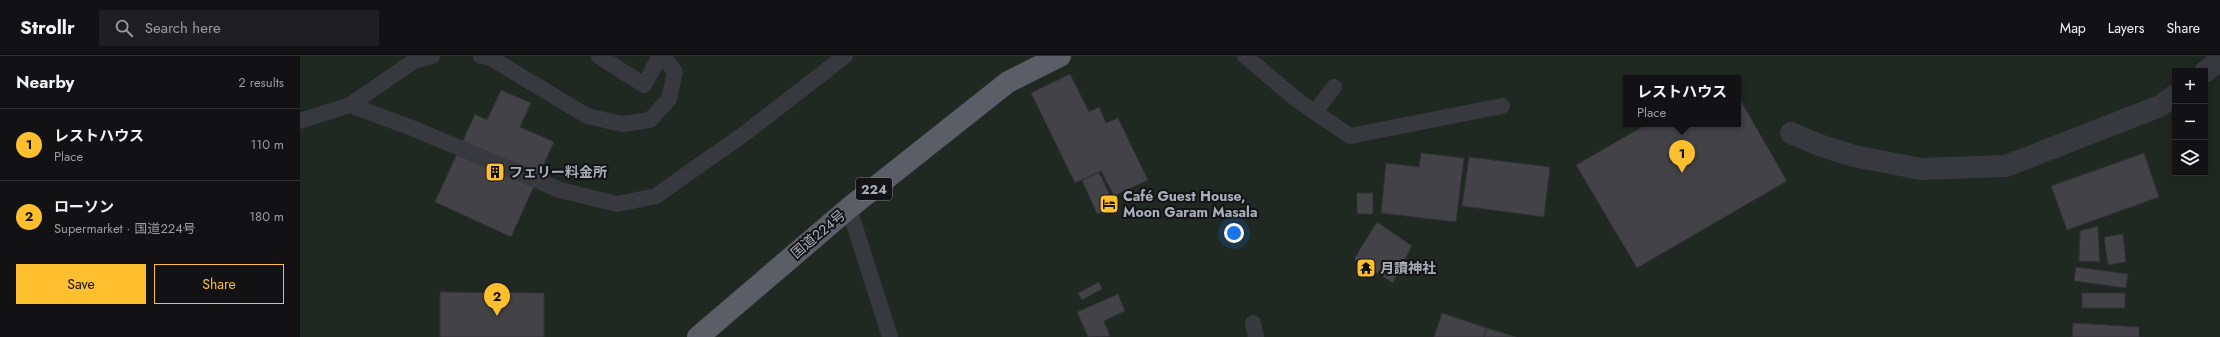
<!DOCTYPE html>
<html lang="en">
<head>
<meta charset="utf-8">
<style>
	:root { --surface:#121114; --page:#1f1f22; --text:#f1f3f6; --muted:#9c9da0; --line:#313134; --accent:#fdbf2d }
	body { margin:0; font-family:Jost,"Noto Sans JP",sans-serif; background:var(--page); color:var(--text) }
	.controls { position:absolute; right:12px; top:12px; display:grid; overflow:hidden; border-radius:0px; box-shadow:0 4px 16px #0002 }
	.controls button { width:36px; height:36px; display:grid; place-items:center; padding:0; border:0; border-bottom:1px solid var(--line); background:var(--surface); color:var(--text); font:20px sans-serif }
	.you { position:absolute; left:934px; top:177px; width:14px; height:14px; margin:-10px; border:3px solid #fff; border-radius:50%; background:#1a73e8; box-shadow:0 0 0 6px #1a73e833 }
	.badge { display:grid; place-items:center; width:26px; height:26px; border-radius:50%; background:var(--accent); color:#111; font-size:13px; font-weight:700 }
	.pin { position:absolute; translate:-50% -33px; filter:drop-shadow(0 1px 2px #0008) }
	.pin::after { content:''; position:absolute; top:21px; width:14px; height:12px; background:inherit; clip-path:polygon(0 0,100% 0,50% 100%) }
	.popup { position:absolute; left:1323px; top:19px; width:118px; height:52px; box-sizing:border-box; display:grid; place-content:center; border-radius:0px; background:var(--surface); filter:drop-shadow(0 1px 3px #0005); font-size:13px; white-space:nowrap; color:var(--muted) }
	.popup b { font-size:15px; color:var(--text) }
	.popup::after { content:''; position:absolute; left:50%; top:100%; margin-left:-8px; border:8px solid transparent; border-top-color:var(--surface) }
	.list { margin:0; padding:0; list-style:none }
	h2 { display:flex; justify-content:space-between; align-items:center; height:52px; margin:0; padding:0 16px; font-size:17px }
	h2 small { font-size:13px; font-weight:400; color:var(--muted) }
	.list li { display:grid; grid-template-columns:26px 1fr auto; gap:12px; align-items:center; box-sizing:border-box; height:72px; padding:0 16px; border-top:1px solid var(--line) }
	.list b { display:block; font-size:15px; white-space:nowrap }
	.list p { margin:0; font-size:13px; white-space:nowrap; color:var(--muted) }
	.list em { font-size:13px; font-style:normal; color:var(--muted) }
	.actions { display:flex; gap:8px; padding:12px 16px }
	.actions a { flex:1; padding:9px 0; border:1px solid var(--accent); border-radius:0px; text-align:center; font-size:14px; color:var(--accent) }
	.actions .main { background:var(--accent); color:#111 }
	.icon { flex:none; width:22px; height:22px; fill:none; stroke:currentColor; stroke-width:2; stroke-linecap:round; stroke-linejoin:round }
	.map { position:relative; flex:none; width:1920px; height:281px; overflow:hidden }
	header { display:flex; align-items:center; gap:24px; box-sizing:border-box; height:56px; padding:0 20px; background:var(--surface); border-bottom:1px solid var(--line) }
	header strong { font-size:19px }
	nav { display:flex; gap:22px; margin-inline-start:auto; font-size:14px }
	.search { width:280px; height:36px; background:var(--page); display:flex; align-items:center; gap:10px; box-sizing:border-box; padding:0 14px; border-radius:0px; color:var(--muted); font-size:15px }
	main { display:flex }
	aside { flex:1; background:var(--surface) }
	.map>svg:first-child { display:block }
	.green { fill:#1f2821; fill-rule:evenodd }
	.building { fill:#424247; stroke:#323136 }
	.lines { fill:none; stroke-linecap:round; stroke-linejoin:round }
	.service { stroke:#38393f; stroke-width:16 }
	.minor { stroke:#38393f; stroke-width:22 }
	.trunk { stroke:#5c5e67; stroke-width:22 }
	.labels { text-anchor:middle; dominant-baseline:central; stroke-width:4; stroke-linejoin:round; paint-order:stroke }
	.shield { fill:#131215; stroke:#7c7f88; stroke-width:1 }
	.shield-label { font-size:13px; font-weight:bold; fill:#a9aeba }
	.poi-label { font-size:14px; font-weight:bold; fill:#a9aeba; stroke:#131215; text-anchor:start }
	.street-label { font-size:14px; fill:#a9aeba; stroke:#131215 }
</style>
</head>
<body>
<header>
<strong>Strollr</strong>
<div class="search"><svg class="icon" aria-label="search" viewBox="0 0 24 24"><circle cx="10" cy="10" r="6"/><path d="M15 15l6 6"/></svg>Search here</div>
<nav><a>Map</a><a>Layers</a><a>Share</a></nav>
</header>
<main>
<aside>
<h2>Nearby<small>2 results</small></h2>
<ul class="list">
<li><span class="badge">1</span><div><b>レストハウス</b><p>Place</p></div><em>110 m</em></li>
<li><span class="badge">2</span><div><b>ローソン</b><p>Supermarket · 国道224号</p></div><em>180 m</em></li>
</ul>
<div class="actions"><a class="main">Save</a><a>Share</a></div>
</aside>
<div class="map">
<svg width="1920" height="281" viewBox="0 0 1920 281">
	<rect width="100%" height="100%" fill="#18171a"/>
	<path class="green" d="M0,0H1920V281H0ZM1875,15H1905V117H1875ZM1326,22H1438V68H1326Z"/>
	<path class="building" d="M770,18L789,56L799,51L806,67L818,62L848,124L814,140L801,115L775,127L731,37Z
		M201,34L231,47L220,71L254,86L211,181L135,146L175,58L187,64Z
		M1438,40L1487,125L1337,212L1276,109L1347,68H1438Z
		M1121,97L1164,102L1156,166L1081,157L1086,107L1119,111Z
		M1844,97L1859,141L1767,174L1751,130Z
		M1169,101L1250,111L1244,161L1162,150Z
		M799,116L815,150L797,158L782,124Z
		M1057,137H1073V158H1057Z
		M1077,166L1112,190L1093,227L1054,203Z
		M1798,170L1800,206L1779,205L1780,175Z
		M1823,178L1826,206L1808,209L1804,181Z
		M1776,211L1828,218L1826,232L1774,225Z
		M799,226L802,233L782,244L778,237Z
		M140,236L244,237V281H140Z
		M1782,237H1825V252H1782Z
		M818,238L825,255L804,265L810,280L788,281L777,256Z
		M1142,257L1187,272L1184,281H1134Z
		M1773,267L1839,271V281H1772Z
		M1187,272L1216,281H1184Z"/>
	<g class="lines">
		<path class="service" d="M181,0L189,1L287,60L322,68L350,64L369,43L375,16L363,0
			M299,0L344,29L360,0
			M945,0L997,44L1050,80L1202,50
			M50,49L114,5L132,0
			M1015,56L1034,31
			M0,65L50,49L112,72L260,134L317,148L356,140L444,78L545,0
			M549,152L590,281
			M953,267L956,281"/>
		<path class="minor" d="M1905,16L1920,4
			M1491,77L1519,89L1554,100L1621,113L1706,110L1860,50L1875,39"/>
		<path class="trunk" d="M398,281L549,152L708,26L760,0"/>
	</g>
	<defs>
		<symbol id="building-square" viewBox="-11 -11 22 22"><rect x="-9" y="-9" width="18" height="18" rx="4" fill="#fdbf2d" stroke="#131215"/><path d="M-4-6H4V6H1V3H-1V6H-4ZM-2.5-4.3h1.7v1.8h-1.7ZM.8-4.3h1.7v1.8H.8ZM-2.5-1h1.7V.8h-1.7ZM.8-1h1.7V.8H.8Z" fill="#111"/></symbol>
		<symbol id="hotel-square" viewBox="-11 -11 22 22"><rect x="-9" y="-9" width="18" height="18" rx="4" fill="#fdbf2d" stroke="#131215"/><path d="M-6-4.5h1.5V1H6V5H4.5V3h-9V5H-6ZM-4 0a1.8 1.8 0 1 1 3.6 0ZM.5 0V-2.5h3Q6-2.5 6 0Z" fill="#111"/></symbol>
		<symbol id="temple-square" viewBox="-11 -11 22 22"><rect x="-9" y="-9" width="18" height="18" rx="4" fill="#fdbf2d" stroke="#131215"/><path d="M0-6L5-2H3V0L6.5 2.5H4V6H1.5V3h-3V6H-4V2.5H-6.5L-3 0V-2H-5Z" fill="#111"/></symbol>
	</defs>
	<g fill-rule="evenodd">
		<use href="#building-square" x="184" y="105" width="22" height="22"/>
		<use href="#hotel-square" x="798" y="137" width="22" height="22"/>
		<use href="#temple-square" x="1055" y="201" width="22" height="22"/>
	</g>
	<g class="labels">
		<rect class="shield" x="556" y="122" width="36" height="22" rx="3"/>
		<g class="shield-label">
			<text x="574" y="133">224</text>
		</g>
		<g class="poi-label">
			<text x="209" y="116">フェリー料金所</text>
			<text x="823" y="140">Café Guest House,<tspan x="823" dy="16">Moon Garam Masala</tspan></text>
			<text x="1080" y="212">月讀神社</text>
		</g>
		<g class="street-label">
			<text transform="translate(518 178) rotate(-40)">国道224号</text>
		</g>
	</g>
</svg>
<div class="controls">
<button>+</button>
<button>−</button>
<button><svg class="icon" aria-label="layers" viewBox="0 0 24 24"><path d="M12 4l9 5-9 5-9-5zM3 14l9 5 9-5"/></svg></button>
</div>
<div class="you"></div>
<div class="pin badge" style="left:1382px;top:117px">1</div>
<div class="popup"><b>レストハウス</b>Place</div>
<div class="pin badge" style="left:197px;top:260px">2</div>
</div>
</main>
</body>
</html>
